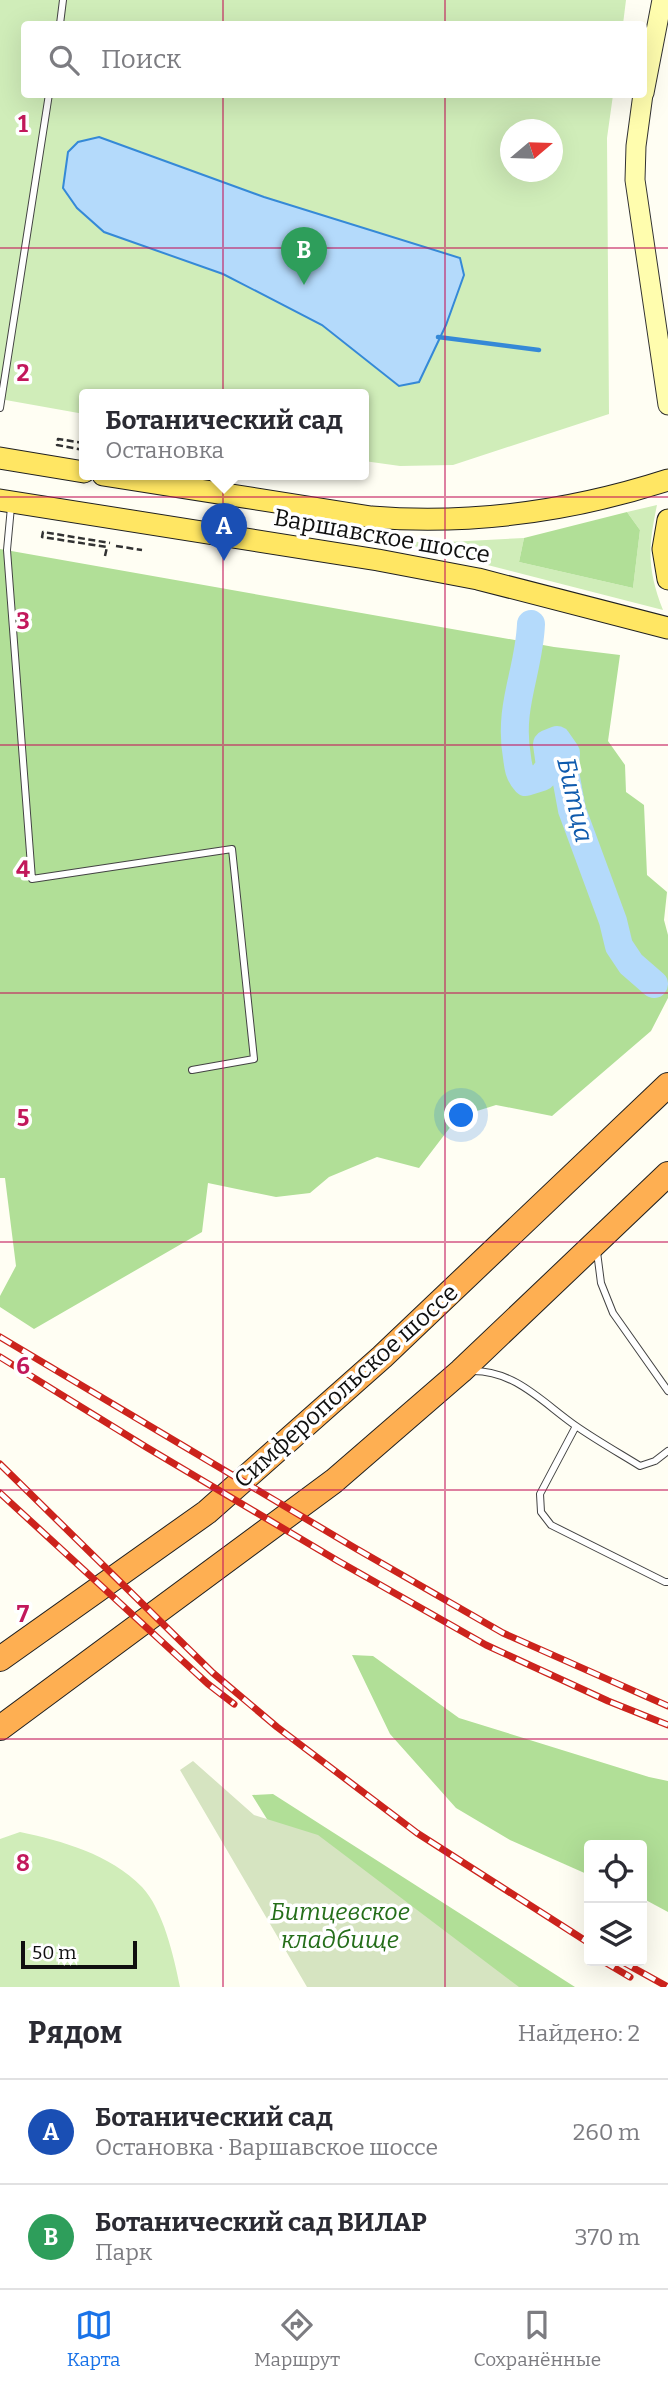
<!DOCTYPE html>
<html lang="ru">
<head>
<meta charset="utf-8">
<style>
	:root { --surface:#fff; --page:#f7f7f7; --text:#2b2b33; --muted:#7c7c81; --line:#e1e1e2; --accent:#1a73e8 }
	body { margin:0; font-family:Bitter,serif; background:var(--page); color:var(--text) }
	.controls { position:absolute; right:21px; bottom:21px; display:grid; overflow:hidden; border-radius:7px; box-shadow:0 7px 28px #0002 }
	.controls button { width:63px; height:63px; display:grid; place-items:center; padding:0; border:0; border-bottom:2px solid var(--line); background:var(--surface); color:var(--text); font:35px sans-serif }
	.compass { position:absolute; left:500px; top:119px; width:63px; height:63px; border-radius:50%; background:var(--surface); box-shadow:0 7px 28px #0002; rotate:71deg }
	.scale { position:absolute; left:21px; bottom:18px; width:116px; box-sizing:border-box; padding-left:7px; border:4px solid #101010; border-top:0; font-size:19px; line-height:24px; white-space:nowrap; color:#101010; -webkit-text-stroke:5px #fff; paint-order:stroke }
	.you { position:absolute; left:462px; top:1116px; width:24px; height:24px; margin:-18px; border:5px solid #fff; border-radius:50%; background:#1a73e8; box-shadow:0 0 0 10px #1a73e833 }
	.badge { display:grid; place-items:center; width:46px; height:46px; border-radius:50%; background:var(--accent); color:#fff; font-size:23px; font-weight:700 }
	.pin { position:absolute; translate:-50% -58px; filter:drop-shadow(0 2px 4px #0008) }
	.pin::after { content:''; position:absolute; top:37px; width:24px; height:21px; background:inherit; clip-path:polygon(0 0,100% 0,50% 100%) }
	.popup { position:absolute; left:79px; top:389px; width:290px; height:91px; box-sizing:border-box; display:grid; place-content:center; border-radius:7px; background:var(--surface); filter:drop-shadow(0 2px 5px #0005); font-size:23px; white-space:nowrap; color:var(--muted) }
	.popup b { font-size:26px; color:var(--text) }
	.popup::after { content:''; position:absolute; left:50%; top:100%; margin-left:-14px; border:14px solid transparent; border-top-color:var(--surface) }
	.list { margin:0; padding:0; list-style:none }
	h2 { display:flex; justify-content:space-between; align-items:center; height:91px; margin:0; padding:0 28px; font-size:30px }
	h2 small { font-size:23px; font-weight:400; color:var(--muted) }
	.list li { display:grid; grid-template-columns:46px 1fr auto; gap:21px; align-items:center; box-sizing:border-box; height:105px; padding:0 28px; border-top:2px solid var(--line) }
	.list b { display:block; font-size:26px; white-space:nowrap }
	.list p { margin:0; font-size:23px; white-space:nowrap; color:var(--muted) }
	.list em { font-size:23px; font-style:normal; color:var(--muted) }
	.icon { flex:none; width:38px; height:38px; fill:none; stroke:currentColor; stroke-width:2; stroke-linecap:round; stroke-linejoin:round }
	.map { position:relative; flex:none; width:668px; height:1987px; overflow:hidden }
	.search { position:absolute; background:var(--surface); box-shadow:0 7px 28px #0002; left:21px; right:21px; top:21px; height:77px; display:flex; align-items:center; gap:18px; box-sizing:border-box; padding:0 24px; border-radius:7px; color:var(--muted); font-size:26px }
	.sheet { height:301px; background:var(--surface) }
	nav { display:flex; justify-content:space-around; align-items:center; box-sizing:border-box; height:98px; border-top:2px solid var(--line); background:var(--surface); font-size:19px; color:var(--muted) }
	nav a { display:grid; justify-items:center; gap:4px }
	nav .on { color:var(--accent) }
	.map>svg:first-child { display:block }
	.green { fill:#d0edb9; fill-rule:evenodd }
	.forest { fill:#b1df97 }
	.cemetery { fill:#d6e4c1 }
	.water { fill:#b4dafb; stroke:#3589d7; stroke-width:2 }
	.lines { fill:none; stroke-linecap:round; stroke-linejoin:round }
	.stream { stroke:#3589d7; stroke-width:4.5 }
	.river { stroke:#b4dafb; stroke-width:28 }
	.lane-casing { stroke:#434343; stroke-width:8 }
	.secondary-casing { stroke:#323232; stroke-width:21 }
	.primary-casing { stroke:#212121; stroke-width:23 }
	.highway-casing { stroke:#212121; stroke-width:26 }
	.path { stroke:#323232; stroke-width:2.5; stroke-dasharray:7 3.5; stroke-linecap:butt }
	.lane { stroke:#fff; stroke-width:6 }
	.secondary { stroke:#fffdae; stroke-width:19 }
	.primary { stroke:#ffe663; stroke-width:21 }
	.highway { stroke:#feaf52; stroke-width:24 }
	.rail-casing { stroke:#cc231c; stroke-width:7 }
	.rail { stroke:#fff; stroke-width:4.5; stroke-dasharray:13; stroke-linecap:butt }
	.grid { fill:none; stroke:#c2185b; stroke-width:2; stroke-opacity:0.55 }
	.labels { text-anchor:middle; dominant-baseline:central; stroke-width:7; stroke-linejoin:round; paint-order:stroke }
	.street-label { font-size:24px; fill:#101010; stroke:#fff }
	.park-label { font-size:24px; font-style:italic; fill:#256e1a; stroke:#fff }
	.water-label { font-size:26px; font-style:italic; fill:#0e5aad; stroke:#fff }
	.grid-label { font-size:23px; text-anchor:middle; font-weight:bold; fill:#c2185b; stroke:#fff; stroke-width:7; stroke-linejoin:round; paint-order:stroke }
</style>
</head>
<body>
<div class="map">
<svg width="668" height="1987" viewBox="0 0 668 1987">
	<rect width="100%" height="100%" fill="#fffef3"/>
	<path class="green" d="M0,0H626L623,24H24V94L613,95L607,138L609,414L453,465L400,466L364,461V395H84V414L0,399ZM510,130H552V172H510Z
		M657,505C648,548 647,569 663,610L386,539L429,543L524,538L519,562L633,588L640,530L627,512Z
		M20,1832C62,1841 110,1854 142,1887C163,1909 174,1957 180,1987H0V1839Z"/>
	<path class="forest" d="M627,512L640,530L633,588L519,562L524,538Z
		M0,549L554,647L620,655L608,741L625,765L626,792L644,805L647,875L667,892L664,920L668,935V998L651,1031L552,1116L496,1105L458,1117L419,1168L377,1157L329,1177L310,1193L276,1197L208,1183L202,1232L34,1329L0,1307V1296L16,1266L5,1178H0Z
		M352,1655L373,1656L459,1718L649,1777L668,1781V1912L642,1898V1845H589V1875L510,1840L456,1808L390,1734Z
		M273,1794L575,1987H369L367,1980L252,1795Z"/>
	<path class="cemetery" d="M193,1761L254,1815L318,1835L519,1987H307L180,1770Z"/>
	<path class="water" d="M99,137L264,197L460,258L464,275L446,325L419,382L399,386L322,325L223,274L104,232L77,208L63,188L68,152L78,142Z"/>
	<g class="lines">
		<path class="stream" d="M438,337L539,350"/>
		<path class="river" d="M531,624C529,672 508,706 517,757C518,766 519,775 526,782L542,777L550,766L547,744L557,740L566,753L565,772L572,810L613,921L619,946L631,964L654,984"/>
		<defs>
			<path id="lane" d="M60,24L63,0
				M0,408L49,94
				M11,507L7,550L32,879L232,849L254,1059L192,1070
				M597,1252L601,1283L613,1313L668,1391
				M473,1371C516,1371 543,1403 576,1426C596,1440 619,1453 640,1466L655,1461L668,1451
				M576,1426L540,1494L541,1512L551,1525L665,1582H668"/>
			<path id="secondary" d="M644,93L662,0
				M643,94L636,146L635,180L668,405"/>
			<path id="primary" d="M0,458L84,472
				M103,475L371,517C472,525 572,511 668,480
				M0,500L378,560L478,579L668,628
				M668,520L663,549L668,579"/>
			<path id="highway" d="M0,1659L207,1512L382,1357L668,1085
				M0,1728L334,1481L461,1371L668,1174"/>
		</defs>
		<use href="#lane" class="lane-casing"/>
		<use href="#secondary" class="secondary-casing"/>
		<use href="#primary" class="primary-casing"/>
		<use href="#highway" class="highway-casing"/>
		<path class="path" d="M84,443L58,439L57,445L84,450
			M116,546L142,550
			M105,556L107,547L42,537L43,532L110,543"/>
		<use href="#lane" class="lane"/>
		<use href="#secondary" class="secondary"/>
		<use href="#primary" class="primary"/>
		<use href="#highway" class="highway"/>
		<defs>
			<path id="rail" d="M0,1337L355,1548L503,1633L668,1706
				M0,1357L146,1447L338,1561L486,1645L608,1701L668,1725
				M0,1464L213,1673L277,1727L417,1833L589,1943
				M0,1493L208,1684L234,1704
				M603,1961L630,1977
				M621,1961L668,1987"/>
		</defs>
		<use href="#rail" class="rail-casing"/>
		<use href="#rail" class="rail"/>
	</g>
	<path class="grid" d="M223,0V24M445,0V24M223,94V1987M445,94V1987M0,248H668M0,497H668M0,745H668M0,993H668M0,1242H668M0,1490H668M0,1739H668"/>
	<g class="labels">
		<g class="street-label">
			<text transform="translate(382 536) rotate(10)">Варшавское шоссе</text>
			<text transform="translate(346 1386) rotate(-42)">Симферопольское шоссе</text>
		</g>
		<g class="park-label">
			<text x="340" y="1912">Битцевское<tspan x="340" dy="28">кладбище</tspan></text>
		</g>
		<g class="water-label">
			<text transform="translate(575 800) rotate(77)">Битца</text>
		</g>
	</g>
	<g class="grid-label">
		<text x="23" y="132">1</text>
		<text x="23" y="381">2</text>
		<text x="23" y="629">3</text>
		<text x="23" y="877">4</text>
		<text x="23" y="1126">5</text>
		<text x="23" y="1374">6</text>
		<text x="23" y="1622">7</text>
		<text x="23" y="1871">8</text>
	</g>
</svg>
<div class="controls">
<button><svg class="icon" aria-label="locate" viewBox="0 0 24 24"><circle cx="12" cy="12" r="6"/><path d="M12 2v4M12 18v4M2 12h4M18 12h4"/></svg></button>
<button><svg class="icon" aria-label="layers" viewBox="0 0 24 24"><path d="M12 4l9 5-9 5-9-5zM3 14l9 5 9-5"/></svg></button>
</div>
<svg class="compass" viewBox="-18 -18 36 36"><path d="M0-13l5 13h-10z" fill="#e53935"/><path d="M0 13l5-13h-10z" fill="#7c7c81"/></svg>
<div class="scale">50 m</div>
<div class="you"></div>
<div class="pin badge" style="left:224px;top:561px;background:#1a4fb4">A</div>
<div class="popup"><b>Ботанический сад</b>Остановка</div>
<div class="pin badge" style="left:304px;top:285px;background:#2e9e5b">B</div>
<div class="search"><svg class="icon" aria-label="search" viewBox="0 0 24 24"><circle cx="10" cy="10" r="6"/><path d="M15 15l6 6"/></svg>Поиск</div>
</div>
<section class="sheet">
<h2>Рядом<small>Найдено: 2</small></h2>
<ul class="list">
<li><span class="badge" style="background:#1a4fb4">A</span><div><b>Ботанический сад</b><p>Остановка · Варшавское шоссе</p></div><em>260 m</em></li>
<li><span class="badge" style="background:#2e9e5b">B</span><div><b>Ботанический сад ВИЛАР</b><p>Парк</p></div><em>370 m</em></li>
</ul>
</section>
<nav>
<a class="on"><svg class="icon" aria-label="map" viewBox="0 0 24 24"><path d="M3 6l6-2 6 2 6-2v14l-6 2-6-2-6 2zM9 4v14M15 6v14"/></svg>Карта</a>
<a><svg class="icon" aria-label="directions" viewBox="0 0 24 24"><path d="M12 3l9 9-9 9-9-9zM9 14v-3h6M13 9l2 2-2 2"/></svg>Маршрут</a>
<a><svg class="icon" aria-label="saved" viewBox="0 0 24 24"><path d="M7 4h10v16l-5-4-5 4z"/></svg>Сохранённые</a>
</nav>
</body>
</html>
